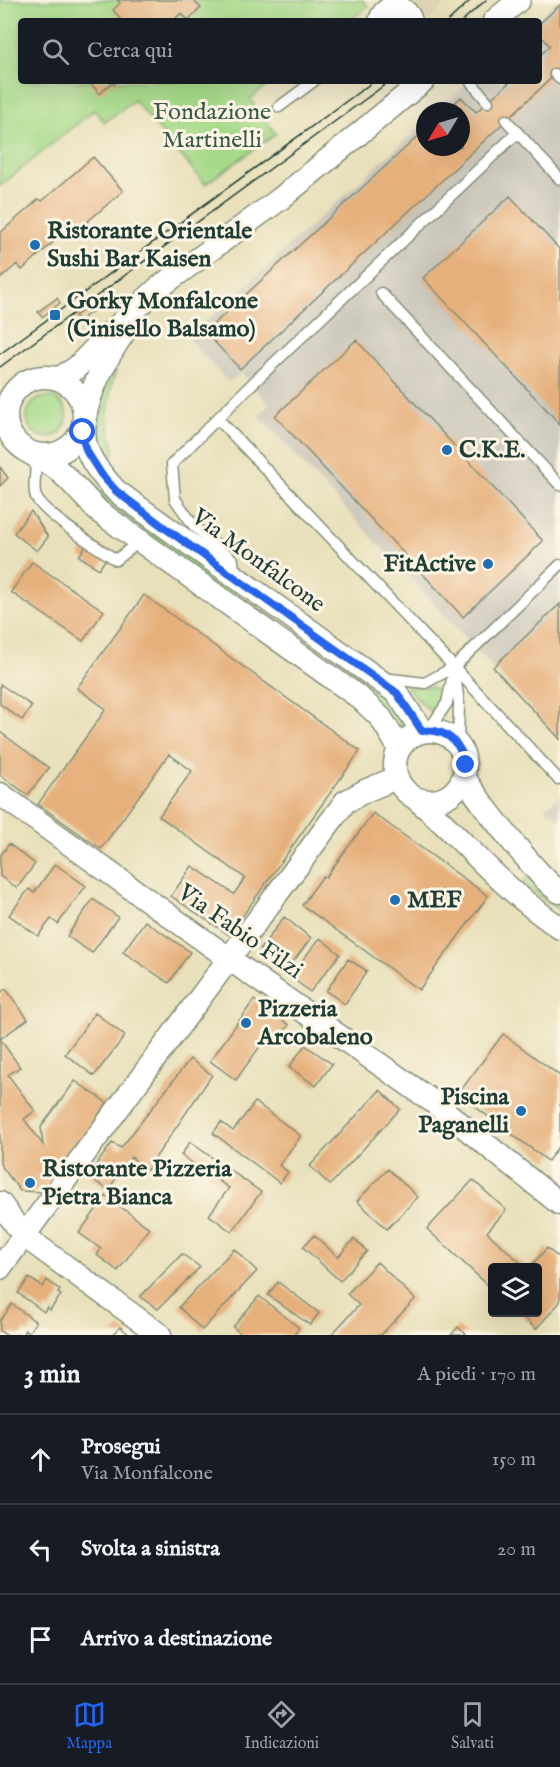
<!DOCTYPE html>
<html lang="it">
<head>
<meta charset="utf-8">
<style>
	:root { --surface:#171b24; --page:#242831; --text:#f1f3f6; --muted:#9ea1a6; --line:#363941; --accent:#2563eb }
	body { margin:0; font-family:"IM FELL English",serif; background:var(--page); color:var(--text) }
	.controls { position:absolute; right:18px; bottom:18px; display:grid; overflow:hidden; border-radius:6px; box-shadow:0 6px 24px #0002 }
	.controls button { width:54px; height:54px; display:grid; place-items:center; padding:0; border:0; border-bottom:2px solid var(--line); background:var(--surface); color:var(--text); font:30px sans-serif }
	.compass { position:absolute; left:416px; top:102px; width:54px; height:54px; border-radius:50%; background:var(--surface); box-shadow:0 6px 24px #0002; rotate:232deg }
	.stop { position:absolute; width:18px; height:18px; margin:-14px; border:4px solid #2563eb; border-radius:50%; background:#fff }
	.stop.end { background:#2563eb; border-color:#fff; box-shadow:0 2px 6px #0008 }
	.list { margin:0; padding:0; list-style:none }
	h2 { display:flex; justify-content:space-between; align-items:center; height:78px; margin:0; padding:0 24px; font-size:26px }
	h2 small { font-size:20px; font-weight:400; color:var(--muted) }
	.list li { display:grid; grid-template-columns:39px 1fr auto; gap:18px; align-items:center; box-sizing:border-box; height:90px; padding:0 24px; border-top:2px solid var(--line) }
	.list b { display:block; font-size:22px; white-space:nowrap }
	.list p { margin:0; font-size:20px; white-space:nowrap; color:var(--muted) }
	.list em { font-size:20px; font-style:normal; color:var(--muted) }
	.icon { flex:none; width:33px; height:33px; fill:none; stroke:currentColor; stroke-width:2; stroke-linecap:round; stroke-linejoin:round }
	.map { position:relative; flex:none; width:560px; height:1335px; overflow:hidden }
	.search { position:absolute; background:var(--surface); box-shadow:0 6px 24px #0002; left:18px; right:18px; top:18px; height:66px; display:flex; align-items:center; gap:15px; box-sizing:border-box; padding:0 21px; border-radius:6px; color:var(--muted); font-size:22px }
	.sheet { height:348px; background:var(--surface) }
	nav { display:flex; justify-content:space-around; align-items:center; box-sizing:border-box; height:84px; border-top:2px solid var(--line); background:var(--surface); font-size:16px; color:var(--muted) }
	nav a { display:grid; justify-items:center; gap:3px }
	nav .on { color:var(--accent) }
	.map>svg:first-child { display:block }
	.built { fill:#ded4b5 }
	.industrial { fill:#c8c4b8 }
	.green { fill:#a6d988; stroke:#628b5e; stroke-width:1.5 }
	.building { fill:#e6b07c }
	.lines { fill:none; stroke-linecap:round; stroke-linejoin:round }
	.service-casing { stroke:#848e77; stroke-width:13 }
	.minor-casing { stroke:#848e77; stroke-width:25 }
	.service { stroke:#fff; stroke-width:10 }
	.minor { stroke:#fff; stroke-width:22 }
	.tram { stroke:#1f3d34; stroke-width:1.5 }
	.route { stroke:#2563eb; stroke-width:8 }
	.poi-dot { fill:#1f6fb2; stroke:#fcf5e5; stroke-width:2 }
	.labels { text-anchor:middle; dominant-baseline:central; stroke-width:6; stroke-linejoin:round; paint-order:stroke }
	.park-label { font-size:24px; fill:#3a5c45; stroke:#fcf5e5 }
	.poi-label { font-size:24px; font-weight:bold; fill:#1f3d34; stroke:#fcf5e5; text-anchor:start }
	.street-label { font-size:24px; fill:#1f3d34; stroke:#fcf5e5 }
</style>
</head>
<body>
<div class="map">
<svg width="560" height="1335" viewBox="0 0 560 1335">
	<rect width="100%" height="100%" fill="#fcf5e5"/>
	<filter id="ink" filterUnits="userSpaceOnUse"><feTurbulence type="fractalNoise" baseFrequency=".0167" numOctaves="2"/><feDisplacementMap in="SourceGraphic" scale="12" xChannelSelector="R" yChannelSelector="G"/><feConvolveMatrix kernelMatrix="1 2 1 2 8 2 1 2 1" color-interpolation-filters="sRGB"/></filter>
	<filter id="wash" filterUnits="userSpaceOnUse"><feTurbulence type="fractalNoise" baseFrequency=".008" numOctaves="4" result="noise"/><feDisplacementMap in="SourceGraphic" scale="24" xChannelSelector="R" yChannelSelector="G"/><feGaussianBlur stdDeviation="1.35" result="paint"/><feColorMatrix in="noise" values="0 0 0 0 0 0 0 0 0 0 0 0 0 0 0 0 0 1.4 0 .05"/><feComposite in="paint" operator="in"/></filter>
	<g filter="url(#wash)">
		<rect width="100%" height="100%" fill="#e8e0ba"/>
		<path class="built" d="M410,0H450L429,21Z"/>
		<path class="industrial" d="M558,0H560V739L259,416L269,404L242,373L228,382L188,338L425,122V147H461V111H437L470,81H539V21H535Z
			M560,796V819L545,808Z"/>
		<path class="green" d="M0,0H363L368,6L350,21H21V81H273L250,99L276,134L205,184L134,100L105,122L94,110L0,186Z
			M116,370L111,387L107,419L115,453L106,457L99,440L104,384Z
			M27 417a20 20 0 1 1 40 0a20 20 0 1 1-40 0Z
			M91,479L105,497L119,509L395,706L405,724L399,728L103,501L86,481Z
			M405,686L432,687L444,697L432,713Z
			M527,877L560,902V911L523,884Z"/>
		<g id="blocks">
			<path class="building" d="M117,0H193L201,8L188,20L181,13L176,18L179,21H117L120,18L113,10L120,3Z
				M560,5V70L240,369L205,332L425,130V147H461V111H446L461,97L476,112L511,81H539V56L550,46L539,34V24Z
				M88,81H118L114,85L112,82L100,94Z
				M93,157L123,191L73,234L59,219L52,225L61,235L22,270L17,264L0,279V233L39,199L42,201Z
				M510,196L560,250V424L423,278Z
				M57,298L60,303L42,317L38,312Z
				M94,302L98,307L79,321L75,316Z
				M356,340L543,541L463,617L275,416Z
				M0,467L8,478L0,486Z
				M31,511L48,537L37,551L14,533Z
				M90,539L110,553L99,569L79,556Z
				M32,562L104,611L83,641L11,592Z
				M144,595L360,751L229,935L171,896L192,866L234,894L245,878L159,816L192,771L169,754L101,849L38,804L106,709L77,688Z
				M560,604V739L493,667Z
				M0,684L32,706L22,720L0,704Z
				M0,732L49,768L28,795L0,775Z
				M373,813L488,896L419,990L302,905L323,876L326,877Z
				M9,844L35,864L17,888L0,876V856Z
				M55,864L86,886L58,924L51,919L38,936L9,915L29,889L34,893Z
				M93,899L118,917L92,953L67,936Z
				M284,917L311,938L287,970L260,949Z
				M145,921L190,952L169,983L123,952Z
				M320,938L340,954L310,992L290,976Z
				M348,959L367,971L345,1004L326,991Z
				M6,989L28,1019L0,1039L20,1067L8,1075L35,1111L24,1119L43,1145L41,1127L75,1081L107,1103L43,1192L20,1191L0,1164V993Z
				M254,1000L289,1025L272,1048L263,1042L236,1080L210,1061Z
				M95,1013L125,1036L94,1076L65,1054Z
				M503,1034L560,1076V1144L548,1161L458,1094Z
				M305,1045L332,1064L316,1086L289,1067Z
				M190,1059L212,1075L147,1170L131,1157L108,1190L88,1176L112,1143L121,1148Z
				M380,1090L400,1109L330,1185L310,1166Z
				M255,1102L301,1136L279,1165L288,1172L280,1183L213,1133L221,1122L233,1131Z
				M190,1142L261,1192L232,1232L209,1215L229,1188L181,1155Z
				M388,1169L418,1197L387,1229L357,1201Z
				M473,1180L506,1210L487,1232L526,1268H492V1289L427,1229Z
				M106,1196L149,1228L118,1271L97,1255L101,1249L79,1233Z
				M314,1235L338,1257L354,1239L367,1251L340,1281L303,1247Z
				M547,1248L560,1259V1302L536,1329L518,1312H538V1268H529Z
				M234,1249L257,1271L202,1330L179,1307Z
				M182,1254L200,1267L158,1309L140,1297Z
				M377,1262L415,1299L381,1335H331L359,1305L347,1294Z
				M29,1278L43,1287L47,1280L60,1290L58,1293L61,1295L50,1310L47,1307L44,1312L18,1293Z
				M278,1282L319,1313L310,1325L268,1295Z
				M259,1296L299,1328L294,1335H242L233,1327Z
				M12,1304L36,1322L28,1333L25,1330L22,1335H6L0,1331V1321Z
				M120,1327L130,1335H113Z
				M458,1327L467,1335H451Z"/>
		</g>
	</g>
	<g filter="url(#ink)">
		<use href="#blocks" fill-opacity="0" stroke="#848e77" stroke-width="1.5"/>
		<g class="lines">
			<defs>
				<path id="service" d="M555,74L560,79
					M470,81L488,102
					M279,107L314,81
					M506,120L560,179
					M381,293L560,485
					M218,419L454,667L558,779
					M32,456C40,470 31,484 36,497C43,514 99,548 116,560L140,541
					M234,574L233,560L194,526L175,499L172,464L252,384L517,133
					M454,667L459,704L458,745
					M383,678L425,683L454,667L560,565
					M428,731L447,703L452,679"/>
				<path id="minor" d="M380,21C384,3 406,3 411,21
					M494,21L519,0
					M6 416a39 39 0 1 1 78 0a39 39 0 1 1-78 0Z
					M53,378L61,377L76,368L108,335L157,289L280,199L423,81
					M85,417C91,385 107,357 125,331
					M85,422C80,451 98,471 116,491L397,693L422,731
					M28,452L56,468L69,480L98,511L360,698L381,718L399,748
					M395 766a35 35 0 1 1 70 0a35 35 0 1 1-70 0Z
					M464,777C479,801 497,823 515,845C529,861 542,879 560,892
					M0,794L245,970L432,1101L560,1204
					M416,799C447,824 473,855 503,882C521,899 540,914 560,928
					M0,1203L24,1236L160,1335
					M0,1268L345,802L365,791L396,778"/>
			</defs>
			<use href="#service" class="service-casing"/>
			<use href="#minor" class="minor-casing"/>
			<use href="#service" class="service"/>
			<use href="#minor" class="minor"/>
			<path class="tram" d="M448,21L471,0
				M462,21L486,0
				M0,354L374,81
				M0,367L390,81"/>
		</g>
	</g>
	<g class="lines" filter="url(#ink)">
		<path class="route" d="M83,432L84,443L87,452L101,474L116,491L165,528L397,693L422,731C446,728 460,742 466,765"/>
	</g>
	<g class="poi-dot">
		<circle cx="35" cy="245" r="6"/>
		<rect x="49" y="309" width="12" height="12" rx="3"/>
		<circle cx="447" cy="450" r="6"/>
		<circle cx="488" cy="564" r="6"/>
		<circle cx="395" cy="900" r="6"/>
		<circle cx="246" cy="1023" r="6"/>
		<circle cx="521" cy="1111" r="6"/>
		<circle cx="30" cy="1183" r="6"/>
	</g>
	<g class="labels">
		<g class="park-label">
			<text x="212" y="112">Fondazione<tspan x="212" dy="28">Martinelli</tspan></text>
		</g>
		<g class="poi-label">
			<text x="47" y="231">Ristorante Orientale<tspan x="47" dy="28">Sushi Bar Kaisen</tspan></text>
			<text x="67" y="301">Gorky Monfalcone<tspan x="67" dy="28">(Cinisello Balsamo)</tspan></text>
			<text x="459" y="450">C.K.E.</text>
			<text x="476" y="564" text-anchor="end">FitActive</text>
			<text x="407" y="900">MEF</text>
			<text x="258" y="1009">Pizzeria<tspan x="258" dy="28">Arcobaleno</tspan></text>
			<text x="509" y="1097" text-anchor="end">Piscina<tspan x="509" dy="28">Paganelli</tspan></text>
			<text x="42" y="1169">Ristorante Pizzeria<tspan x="42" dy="28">Pietra Bianca</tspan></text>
		</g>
		<g class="street-label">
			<text transform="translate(258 561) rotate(36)">Via Monfalcone</text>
			<text transform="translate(240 932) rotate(35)">Via Fabio Filzi</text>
		</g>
	</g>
</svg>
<div class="controls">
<button><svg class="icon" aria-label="layers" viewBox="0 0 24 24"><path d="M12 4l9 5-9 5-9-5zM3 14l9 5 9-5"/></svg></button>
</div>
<svg class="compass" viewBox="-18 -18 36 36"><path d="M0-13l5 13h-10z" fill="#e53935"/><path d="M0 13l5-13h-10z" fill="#9ea1a6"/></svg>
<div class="stop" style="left:83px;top:432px"></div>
<div class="stop end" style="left:466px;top:765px"></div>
<div class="search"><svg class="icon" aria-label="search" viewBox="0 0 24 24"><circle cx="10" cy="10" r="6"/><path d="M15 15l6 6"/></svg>Cerca qui</div>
</div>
<section class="sheet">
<h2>3 min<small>A piedi · 170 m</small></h2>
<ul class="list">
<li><svg class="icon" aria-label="ahead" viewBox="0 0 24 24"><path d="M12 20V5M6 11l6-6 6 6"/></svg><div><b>Prosegui</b><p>Via Monfalcone</p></div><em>150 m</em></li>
<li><svg class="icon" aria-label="left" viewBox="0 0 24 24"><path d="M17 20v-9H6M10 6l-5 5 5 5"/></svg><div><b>Svolta a sinistra</b></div><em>20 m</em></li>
<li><svg class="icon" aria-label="arrive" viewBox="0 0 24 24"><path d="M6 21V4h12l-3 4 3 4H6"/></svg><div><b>Arrivo a destinazione</b></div></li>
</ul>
</section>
<nav>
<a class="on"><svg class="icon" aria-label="map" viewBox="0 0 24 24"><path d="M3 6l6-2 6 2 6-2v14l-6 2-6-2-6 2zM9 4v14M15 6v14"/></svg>Mappa</a>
<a><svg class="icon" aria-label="directions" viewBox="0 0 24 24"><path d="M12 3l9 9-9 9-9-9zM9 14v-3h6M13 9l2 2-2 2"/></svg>Indicazioni</a>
<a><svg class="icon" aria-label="saved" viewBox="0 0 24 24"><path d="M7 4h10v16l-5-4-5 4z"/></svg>Salvati</a>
</nav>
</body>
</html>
